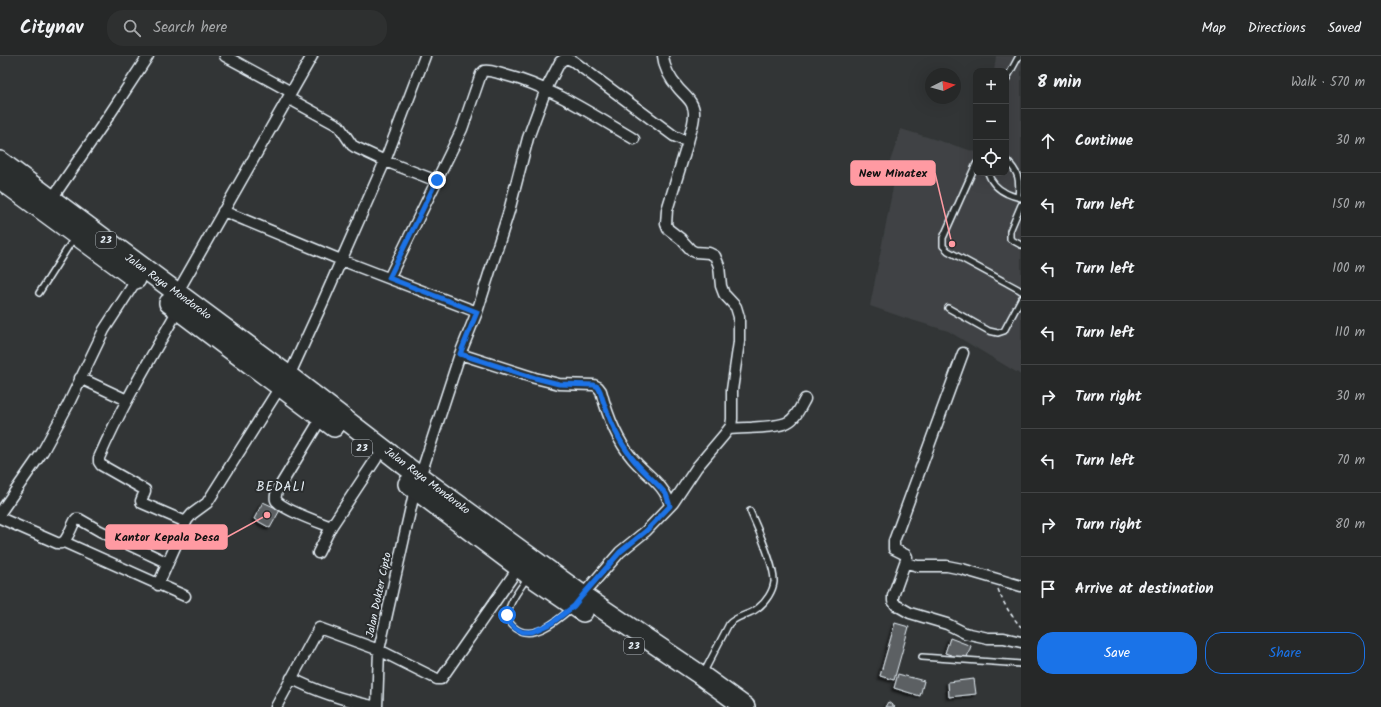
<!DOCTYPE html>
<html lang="en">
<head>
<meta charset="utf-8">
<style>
	:root { --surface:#262828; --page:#2e3030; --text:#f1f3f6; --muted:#a4a6a8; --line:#424445; --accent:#1a73e8 }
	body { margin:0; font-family:Kalam,sans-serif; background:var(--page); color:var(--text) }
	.controls { position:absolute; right:12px; top:12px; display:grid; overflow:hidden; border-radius:8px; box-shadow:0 4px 16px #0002 }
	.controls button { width:36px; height:36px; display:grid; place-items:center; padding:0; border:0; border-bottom:1px solid var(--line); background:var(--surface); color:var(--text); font:20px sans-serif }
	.compass { position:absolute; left:925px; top:12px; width:36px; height:36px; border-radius:50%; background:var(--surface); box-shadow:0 4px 16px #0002; rotate:84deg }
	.stop { position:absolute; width:12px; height:12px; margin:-9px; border:3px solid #1a73e8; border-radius:50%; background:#fff }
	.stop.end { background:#1a73e8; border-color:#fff; box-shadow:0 1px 4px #0008 }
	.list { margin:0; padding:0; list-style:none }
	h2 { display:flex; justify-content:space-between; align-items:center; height:52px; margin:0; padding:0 16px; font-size:17px }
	h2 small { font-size:13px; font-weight:400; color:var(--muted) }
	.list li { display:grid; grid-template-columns:26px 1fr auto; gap:12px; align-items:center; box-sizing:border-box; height:64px; padding:0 16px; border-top:1px solid var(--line) }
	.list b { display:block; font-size:15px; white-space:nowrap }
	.list em { font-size:13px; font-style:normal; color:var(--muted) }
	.actions { display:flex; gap:8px; padding:12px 16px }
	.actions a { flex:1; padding:9px 0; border:1px solid var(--accent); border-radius:16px; text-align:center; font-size:14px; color:var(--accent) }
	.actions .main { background:var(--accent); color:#fff }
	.icon { flex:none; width:22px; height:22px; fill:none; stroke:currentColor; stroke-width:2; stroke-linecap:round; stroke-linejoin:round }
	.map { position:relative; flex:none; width:1021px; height:651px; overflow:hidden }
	header { display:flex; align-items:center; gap:24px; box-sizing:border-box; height:56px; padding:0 20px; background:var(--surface); border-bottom:1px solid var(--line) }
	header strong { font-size:19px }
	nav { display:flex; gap:22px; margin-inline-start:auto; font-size:14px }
	.search { width:280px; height:36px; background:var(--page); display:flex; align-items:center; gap:10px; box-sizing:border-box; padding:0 14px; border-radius:16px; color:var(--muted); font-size:15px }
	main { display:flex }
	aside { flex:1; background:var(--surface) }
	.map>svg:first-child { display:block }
	.built { fill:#3f4244 }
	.building { fill:#5c6063; stroke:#e8f1f8; filter:url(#shadow) }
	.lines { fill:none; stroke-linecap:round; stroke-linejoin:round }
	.lane-casing { stroke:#e8f1f8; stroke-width:8 }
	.street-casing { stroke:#e8f1f8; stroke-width:13 }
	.highway-casing { stroke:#e8f1f8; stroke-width:22 }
	.path { stroke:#e8f1f8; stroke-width:1.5; stroke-dasharray:4 3; stroke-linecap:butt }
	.lane { stroke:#2a2d2e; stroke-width:5 }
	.street { stroke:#2a2d2e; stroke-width:10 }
	.highway { stroke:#2a2d2e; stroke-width:19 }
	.route { stroke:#1a73e8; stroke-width:5 }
	.labels { text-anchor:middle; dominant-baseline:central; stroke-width:4; stroke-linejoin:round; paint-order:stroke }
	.shield { fill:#2a2d2e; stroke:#afb6bb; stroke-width:1 }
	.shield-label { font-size:10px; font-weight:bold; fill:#e8f1f8 }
	.street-label { font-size:11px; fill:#e8f1f8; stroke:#2a2d2e }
	.quarter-label { font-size:13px; letter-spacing:1px; fill:#e8f1f8; stroke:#2a2d2e }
	.leader { fill:none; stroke:#ff9aa2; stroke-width:1.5 }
	.callout-dot { fill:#ff9aa2; stroke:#2a2d2e; stroke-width:1.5 }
	.callout { fill:#ff9aa2; stroke:#ff9aa2; stroke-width:1.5 }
	.callout-label { font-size:12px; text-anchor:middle; font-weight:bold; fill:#111 }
</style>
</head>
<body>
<header>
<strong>Citynav</strong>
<div class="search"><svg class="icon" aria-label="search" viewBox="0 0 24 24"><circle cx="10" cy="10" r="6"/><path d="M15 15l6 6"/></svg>Search here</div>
<nav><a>Map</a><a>Directions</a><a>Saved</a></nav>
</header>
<main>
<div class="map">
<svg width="1021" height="651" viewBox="0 0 1021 651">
	<defs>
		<filter id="shadow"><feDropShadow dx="-2.5" dy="2.5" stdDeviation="1" flood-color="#0009"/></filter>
	</defs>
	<rect width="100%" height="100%" fill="#323536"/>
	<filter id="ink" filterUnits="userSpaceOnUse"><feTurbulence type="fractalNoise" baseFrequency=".025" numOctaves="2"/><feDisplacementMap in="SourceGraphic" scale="8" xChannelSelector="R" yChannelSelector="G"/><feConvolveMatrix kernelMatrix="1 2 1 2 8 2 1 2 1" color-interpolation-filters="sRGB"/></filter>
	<g filter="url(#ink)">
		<path class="built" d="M996,0H1021V319L948,275L905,262L870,250L894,126L885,120L901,73L976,96V117H1006V15H994Z"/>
		<path class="building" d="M263,446L280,454L270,472L254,463Z
			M895,567L909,571L894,624L880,620Z
			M950,582L971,590L966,604L945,597Z
			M898,618L924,625L920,640L894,632Z
			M974,623L976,638L949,641L948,626Z
			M888,646L895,651H885Z"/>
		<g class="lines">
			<defs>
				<path id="lane" d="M1006,24L1019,0
					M1006,104C1019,116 1020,124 1018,141
					M976,108L943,182V190L948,195L1018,233L1021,235
					M988,117C993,132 1006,139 1021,142
					M1021,149L1010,175V183L1021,189
					M39,237L74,182
					M948,252L989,275L998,277L1004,275L1021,243
					M527,522C521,532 510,544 508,557C507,562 509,566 513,570C531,588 558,564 572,552
					M922,601L1021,608
					M704,616L729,568C737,559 750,559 758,552C766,546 773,535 774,526C775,510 757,471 750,455"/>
				<path id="street" d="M225,0L291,36
					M288,42L339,70L352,89L355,91L385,105L437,125
					M51,144L108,61L148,0
					M223,155L341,204L477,256
					M389,222L462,73L481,18L484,15C491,14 498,17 505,19C552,31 593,59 634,83
					M177,237L312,0
					M178,254C150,303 121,351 99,402V406L101,409L145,434V435L141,445L142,447L186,466
					M963,297L894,485V493L906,499L907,501L893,540V545L896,549L910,557L947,568L965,577L988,582H1004L1021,586
					M460,298L535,322L559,328L594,329L598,331L601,335C607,358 617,384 632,402C645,418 666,429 670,450
					M289,320L322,248L385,105L425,0
					M80,322L127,344
					M322,361L277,435C276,438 275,441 276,444C281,453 321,467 331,471
					M729,373C744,371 775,373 788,366C796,362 801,350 805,343
					M420,421L460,298L477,256L509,155L528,82L546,33L560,6L566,2L573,5L674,80L688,86C690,77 694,68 694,59C695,47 686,41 679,33C671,24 664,12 663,0
					M0,457L43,395L68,349L104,274L137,223
					M0,462L57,487C59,487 61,488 63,486C68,483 72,469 76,463H79L100,475L168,507
					M64,486L185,540
					M318,497L331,471L376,403
					M906,507L918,510H947L962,513L1021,530
					M158,529L187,464L192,458L207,447L280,331
					M580,542L620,496L646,475L673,447L697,411L724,379L731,370L732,363V334L739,286V261L736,251L724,238L721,230L719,210L715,200L709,197L695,196L691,194L681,183L668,173L666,168L667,154L688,86
					M291,622C319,637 347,645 377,651L379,594L415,433
					M276,651L319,572L379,594L437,623H441L519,511"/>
				<path id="highway" d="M0,105L289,320L420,421L582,539L702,620L745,651
					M0,123L136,223
					M169,247L334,371
					M408,428L529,519L583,556"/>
			</defs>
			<use href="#lane" class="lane-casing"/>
			<use href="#street" class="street-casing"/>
			<use href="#highway" class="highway-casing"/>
			<path class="path" d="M998,533C1004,549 1010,558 1021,571"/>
			<use href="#lane" class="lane"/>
			<use href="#street" class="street"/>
			<use href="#highway" class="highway"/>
		</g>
	</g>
	<g class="lines" filter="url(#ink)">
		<path class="route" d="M437,124L389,222L477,256L460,298L535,322L559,328L594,329L598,331L600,335C607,358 617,383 632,402C642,415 655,425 666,438L670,450L646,475L620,496L582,540L574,550L552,567L532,576H522L515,572L509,566L507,559"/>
	</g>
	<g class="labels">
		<g class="shield">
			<rect x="96" y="176" width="20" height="16" rx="3"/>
			<rect x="352" y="384" width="20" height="16" rx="3"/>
			<rect x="624" y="582" width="20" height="16" rx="3"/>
		</g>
		<g class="shield-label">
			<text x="106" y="184">23</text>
			<text x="362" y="392">23</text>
			<text x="634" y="590">23</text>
		</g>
		<g class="street-label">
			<text transform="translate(168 231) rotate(36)">Jalan Raya Mondoroko</text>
			<text transform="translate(427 425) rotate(37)">Jalan Raya Mondoroko</text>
			<text transform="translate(379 539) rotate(-78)">Jalan Dokter Cipto</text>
		</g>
		<g class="quarter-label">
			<text x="281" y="431">BEDALI</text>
		</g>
	</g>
	<path class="leader" d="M952 188L935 117M267 459L227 481"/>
	<g class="callout-dot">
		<circle cx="952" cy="188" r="4"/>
		<circle cx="267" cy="459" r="4"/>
	</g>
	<g class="callout">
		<rect x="851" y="105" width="84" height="24" rx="4"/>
		<rect x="106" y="469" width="121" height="24" rx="4"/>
	</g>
	<g class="callout-label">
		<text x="893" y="121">New Minatex</text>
		<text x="167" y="485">Kantor Kepala Desa</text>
	</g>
</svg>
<div class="controls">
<button>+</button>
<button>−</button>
<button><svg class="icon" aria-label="locate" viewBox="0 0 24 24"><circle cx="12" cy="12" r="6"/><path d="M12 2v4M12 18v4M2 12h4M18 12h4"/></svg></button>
</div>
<svg class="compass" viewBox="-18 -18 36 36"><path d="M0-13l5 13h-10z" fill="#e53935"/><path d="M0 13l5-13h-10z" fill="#a4a6a8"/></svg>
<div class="stop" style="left:507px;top:559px"></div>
<div class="stop end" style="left:437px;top:124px"></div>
</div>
<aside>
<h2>8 min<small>Walk · 570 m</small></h2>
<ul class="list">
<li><svg class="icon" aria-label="ahead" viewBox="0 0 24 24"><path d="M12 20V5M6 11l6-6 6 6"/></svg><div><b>Continue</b></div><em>30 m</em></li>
<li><svg class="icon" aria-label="left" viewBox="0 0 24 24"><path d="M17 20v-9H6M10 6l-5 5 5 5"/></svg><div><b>Turn left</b></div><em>150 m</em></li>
<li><svg class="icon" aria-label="left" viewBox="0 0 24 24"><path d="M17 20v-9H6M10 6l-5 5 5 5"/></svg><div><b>Turn left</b></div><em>100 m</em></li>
<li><svg class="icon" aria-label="left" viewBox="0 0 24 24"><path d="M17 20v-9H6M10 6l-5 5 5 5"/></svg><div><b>Turn left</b></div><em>110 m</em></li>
<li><svg class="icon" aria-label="right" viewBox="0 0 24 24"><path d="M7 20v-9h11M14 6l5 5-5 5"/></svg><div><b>Turn right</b></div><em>30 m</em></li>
<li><svg class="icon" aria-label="left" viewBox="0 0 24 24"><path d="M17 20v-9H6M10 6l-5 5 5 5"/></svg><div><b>Turn left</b></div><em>70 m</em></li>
<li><svg class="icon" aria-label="right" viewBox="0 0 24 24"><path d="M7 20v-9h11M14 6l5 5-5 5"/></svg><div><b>Turn right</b></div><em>80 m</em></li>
<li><svg class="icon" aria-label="arrive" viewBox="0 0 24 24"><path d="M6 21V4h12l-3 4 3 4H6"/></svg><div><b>Arrive at destination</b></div></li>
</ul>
<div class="actions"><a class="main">Save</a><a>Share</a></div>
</aside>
</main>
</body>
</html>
